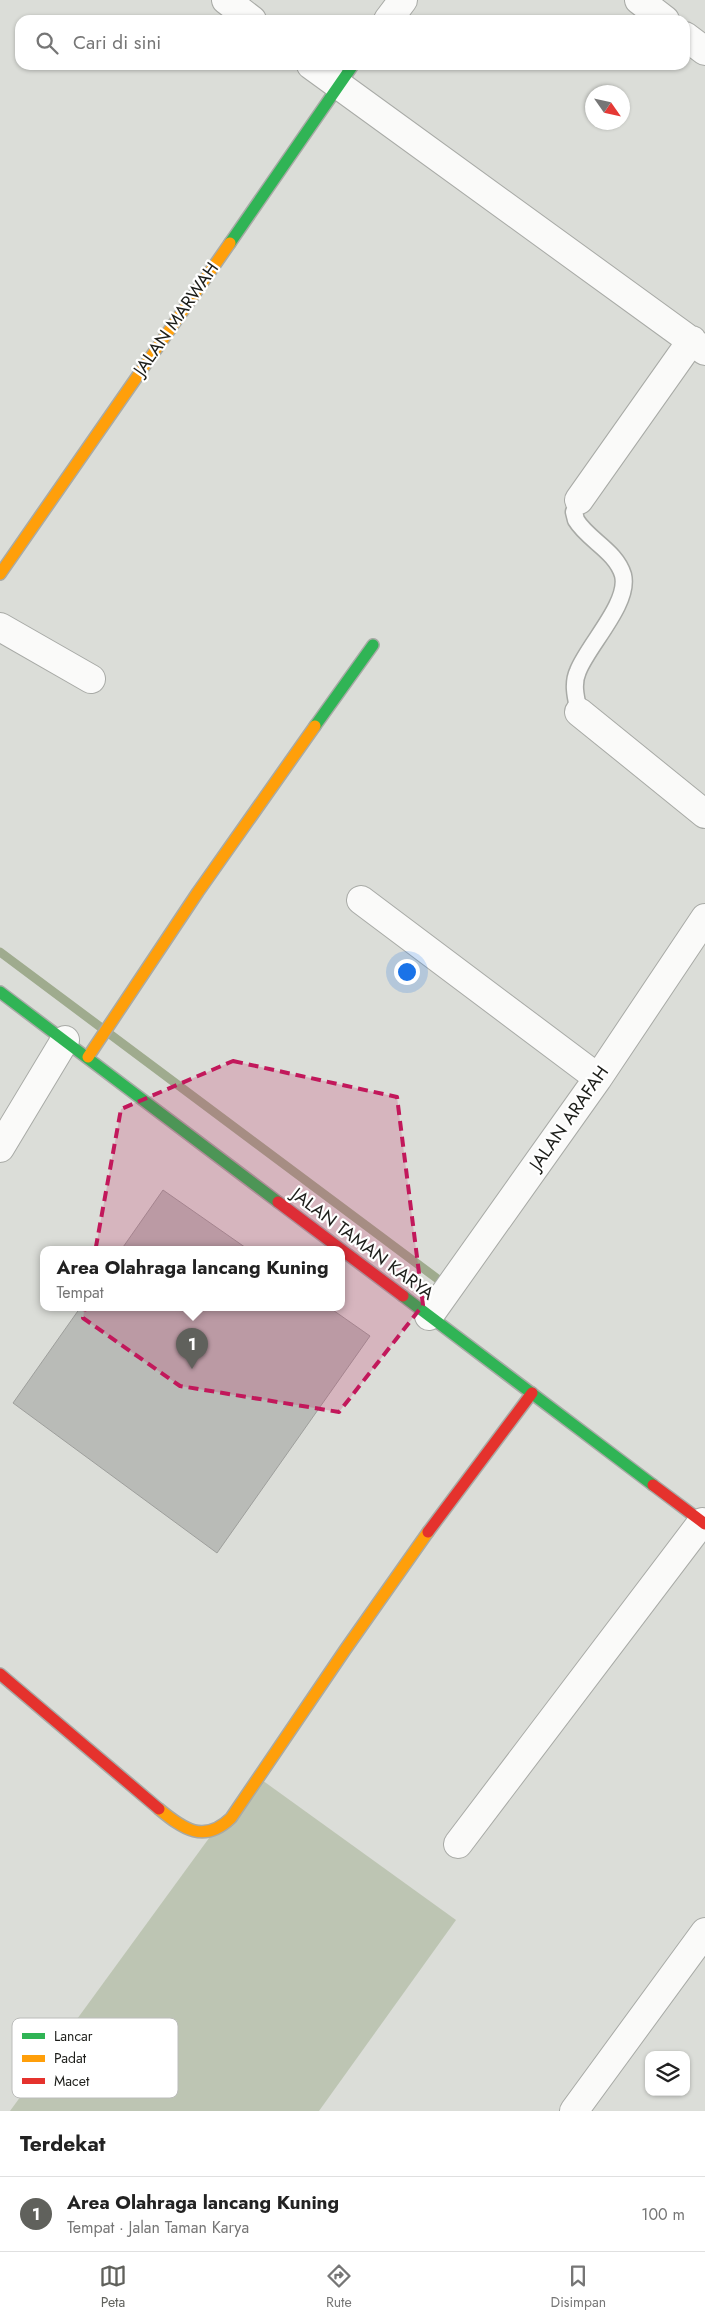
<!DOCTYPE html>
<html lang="id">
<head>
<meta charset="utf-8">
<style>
	:root { --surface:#fff; --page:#f6f6f6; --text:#222; --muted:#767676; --line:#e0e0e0; --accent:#60615c }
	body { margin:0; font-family:Jost,sans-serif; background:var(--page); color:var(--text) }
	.controls { position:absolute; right:15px; bottom:15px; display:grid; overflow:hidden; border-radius:10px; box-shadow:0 1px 4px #0004 }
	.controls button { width:45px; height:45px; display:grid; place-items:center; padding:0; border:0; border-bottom:1px solid var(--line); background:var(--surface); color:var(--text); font:25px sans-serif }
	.compass { position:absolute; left:585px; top:85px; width:45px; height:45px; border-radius:50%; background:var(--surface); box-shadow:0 1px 4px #0004; rotate:124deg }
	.you { position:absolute; left:406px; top:971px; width:18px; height:18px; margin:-12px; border:4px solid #fff; border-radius:50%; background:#1a73e8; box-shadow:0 0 0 8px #1a73e833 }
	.badge { display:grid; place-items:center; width:32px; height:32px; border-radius:50%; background:var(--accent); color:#fff; font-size:16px; font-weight:700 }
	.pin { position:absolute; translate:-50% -41px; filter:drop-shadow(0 1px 2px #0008) }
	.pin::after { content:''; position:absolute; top:26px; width:18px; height:15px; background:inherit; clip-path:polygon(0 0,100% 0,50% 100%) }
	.popup { position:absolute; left:40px; top:1246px; width:305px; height:65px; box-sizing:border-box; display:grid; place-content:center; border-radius:10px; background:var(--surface); filter:drop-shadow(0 1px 4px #0005); font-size:16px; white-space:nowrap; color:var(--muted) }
	.popup b { font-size:19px; color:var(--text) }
	.popup::after { content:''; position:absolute; left:50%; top:100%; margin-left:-10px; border:10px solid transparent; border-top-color:var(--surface) }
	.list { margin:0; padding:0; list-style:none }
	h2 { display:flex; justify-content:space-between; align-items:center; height:65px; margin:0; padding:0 20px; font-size:21px }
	h2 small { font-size:16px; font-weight:400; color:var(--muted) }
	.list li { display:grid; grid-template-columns:32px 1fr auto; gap:15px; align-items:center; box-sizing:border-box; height:75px; padding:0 20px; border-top:1px solid var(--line) }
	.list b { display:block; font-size:19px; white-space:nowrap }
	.list p { margin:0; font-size:16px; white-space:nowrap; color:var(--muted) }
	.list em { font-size:16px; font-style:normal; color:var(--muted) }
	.icon { flex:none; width:28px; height:28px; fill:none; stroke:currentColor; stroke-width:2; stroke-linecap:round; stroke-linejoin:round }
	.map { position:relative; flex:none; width:705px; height:2111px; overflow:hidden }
	.search { position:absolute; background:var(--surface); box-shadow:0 1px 4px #0004; left:15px; right:15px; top:15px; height:55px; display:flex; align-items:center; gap:12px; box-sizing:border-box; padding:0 18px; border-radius:15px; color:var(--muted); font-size:19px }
	.sheet { height:140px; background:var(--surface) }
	nav { display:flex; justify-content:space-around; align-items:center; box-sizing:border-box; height:70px; border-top:1px solid var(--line); background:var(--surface); font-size:14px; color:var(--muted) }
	nav a { display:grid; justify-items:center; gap:2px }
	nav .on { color:var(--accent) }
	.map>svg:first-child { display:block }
	.green { fill:#bdc5b3 }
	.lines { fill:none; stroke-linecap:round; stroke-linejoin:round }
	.stream { stroke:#9fab8e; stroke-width:9 }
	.building { fill:#b9bbb7; stroke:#9e9f9c }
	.lane-casing { stroke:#a8aaa6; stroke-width:19 }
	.street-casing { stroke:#a8aaa6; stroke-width:30 }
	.fast-casing { stroke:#a8aaa6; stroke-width:14 }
	.slow-casing { stroke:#a8aaa6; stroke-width:14 }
	.jam-casing { stroke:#a8aaa6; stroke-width:14 }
	.lane { stroke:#fafaf9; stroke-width:16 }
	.street { stroke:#fafaf9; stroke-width:28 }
	.fast { stroke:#30b455; stroke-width:11 }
	.slow { stroke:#ff9f0a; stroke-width:11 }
	.jam { stroke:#e5322d; stroke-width:11 }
	.marked { fill:#c2185b; fill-opacity:0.2; stroke:#c2185b; stroke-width:4; stroke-dasharray:10 6; stroke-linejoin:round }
	.labels { text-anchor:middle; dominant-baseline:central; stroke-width:4.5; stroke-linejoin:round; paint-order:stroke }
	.street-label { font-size:18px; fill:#1d1e1a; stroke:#fff }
	.key { fill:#fff; stroke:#bbbcba; stroke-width:1 }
	.key-label { font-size:14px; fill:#1d1e1a }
</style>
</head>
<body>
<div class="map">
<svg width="705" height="2111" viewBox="0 0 705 2111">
	<rect width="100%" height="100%" fill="#dbddd8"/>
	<path class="green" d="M255,1775L456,1920L319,2111H10Z"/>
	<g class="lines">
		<path class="stream" d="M0,952L439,1280"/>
	</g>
	<path class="building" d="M163,1190L249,1250H121Z
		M80,1308H330L370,1336L217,1553L13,1403Z"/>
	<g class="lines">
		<defs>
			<path id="lane" d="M579,712C576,698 572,684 578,671C588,645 630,603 623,575C616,551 588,540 576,520L574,512L579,500"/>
			<path id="street" d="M226,0L252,20
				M639,0L665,20
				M388,20L403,0
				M685,36L705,51
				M311,65L705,351
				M579,500L692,340
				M0,627L91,679
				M579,712L705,814
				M361,900L598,1078
				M0,1148L65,1040
				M429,1316L598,1078L705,918
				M458,1844L702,1522
				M574,2111L705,1932"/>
			<path id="fast" d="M230,243L353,65
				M315,726L373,645
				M0,992L278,1202
				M403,1296L653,1485"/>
			<path id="slow" d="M0,574L230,243
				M88,1057L198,892L315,726
				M159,1809C183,1829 204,1844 231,1818L345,1650L428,1532"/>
			<path id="jam" d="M278,1202L403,1296
				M653,1485L705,1524
				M428,1532L532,1393
				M0,1674L159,1809"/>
		</defs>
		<use href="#lane" class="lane-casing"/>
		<use href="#street" class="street-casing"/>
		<use href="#fast" class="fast-casing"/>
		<use href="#slow" class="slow-casing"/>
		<use href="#jam" class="jam-casing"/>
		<use href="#lane" class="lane"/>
		<use href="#street" class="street"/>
		<use href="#fast" class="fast"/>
		<use href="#slow" class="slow"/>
		<use href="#jam" class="jam"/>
	</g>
	<path class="marked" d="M233,1061L397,1097L423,1305L339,1412L180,1386L83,1318L121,1109Z"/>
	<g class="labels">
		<g class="street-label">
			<text transform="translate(176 319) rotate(-55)">JALAN MARWAH</text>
			<text transform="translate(569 1118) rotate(-55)">JALAN ARAFAH</text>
			<text transform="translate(363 1244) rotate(37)">JALAN TAMAN KARYA</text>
		</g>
	</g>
	<rect x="12" y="2018" width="166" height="80" rx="8" class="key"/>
	<rect x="22" y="2033" width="23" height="6" fill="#30b455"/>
	<rect x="22" y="2055" width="23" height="7" fill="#ff9f0a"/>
	<rect x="22" y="2078" width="23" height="6" fill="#e5322d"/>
	<g class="key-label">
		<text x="54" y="2041">Lancar</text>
		<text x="54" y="2063">Padat</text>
		<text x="54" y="2086">Macet</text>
	</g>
</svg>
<div class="controls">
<button><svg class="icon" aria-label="layers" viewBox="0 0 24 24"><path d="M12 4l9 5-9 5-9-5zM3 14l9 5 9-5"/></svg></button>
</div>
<svg class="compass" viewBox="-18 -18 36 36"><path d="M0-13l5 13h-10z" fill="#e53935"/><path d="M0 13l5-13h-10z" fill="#767676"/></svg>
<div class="you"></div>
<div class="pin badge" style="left:192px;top:1369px">1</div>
<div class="popup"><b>Area Olahraga lancang Kuning</b>Tempat</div>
<div class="search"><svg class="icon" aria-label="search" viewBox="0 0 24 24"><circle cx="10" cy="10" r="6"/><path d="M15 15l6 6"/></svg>Cari di sini</div>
</div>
<section class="sheet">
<h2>Terdekat<small></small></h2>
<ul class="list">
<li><span class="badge">1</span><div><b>Area Olahraga lancang Kuning</b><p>Tempat · Jalan Taman Karya</p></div><em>100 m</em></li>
</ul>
</section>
<nav>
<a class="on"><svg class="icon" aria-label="map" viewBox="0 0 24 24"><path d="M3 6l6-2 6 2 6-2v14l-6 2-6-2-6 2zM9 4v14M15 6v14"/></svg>Peta</a>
<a><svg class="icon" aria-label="directions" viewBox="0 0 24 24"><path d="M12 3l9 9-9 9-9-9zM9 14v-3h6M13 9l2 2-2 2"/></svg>Rute</a>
<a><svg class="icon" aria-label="saved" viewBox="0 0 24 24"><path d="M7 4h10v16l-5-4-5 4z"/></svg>Disimpan</a>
</nav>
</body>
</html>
